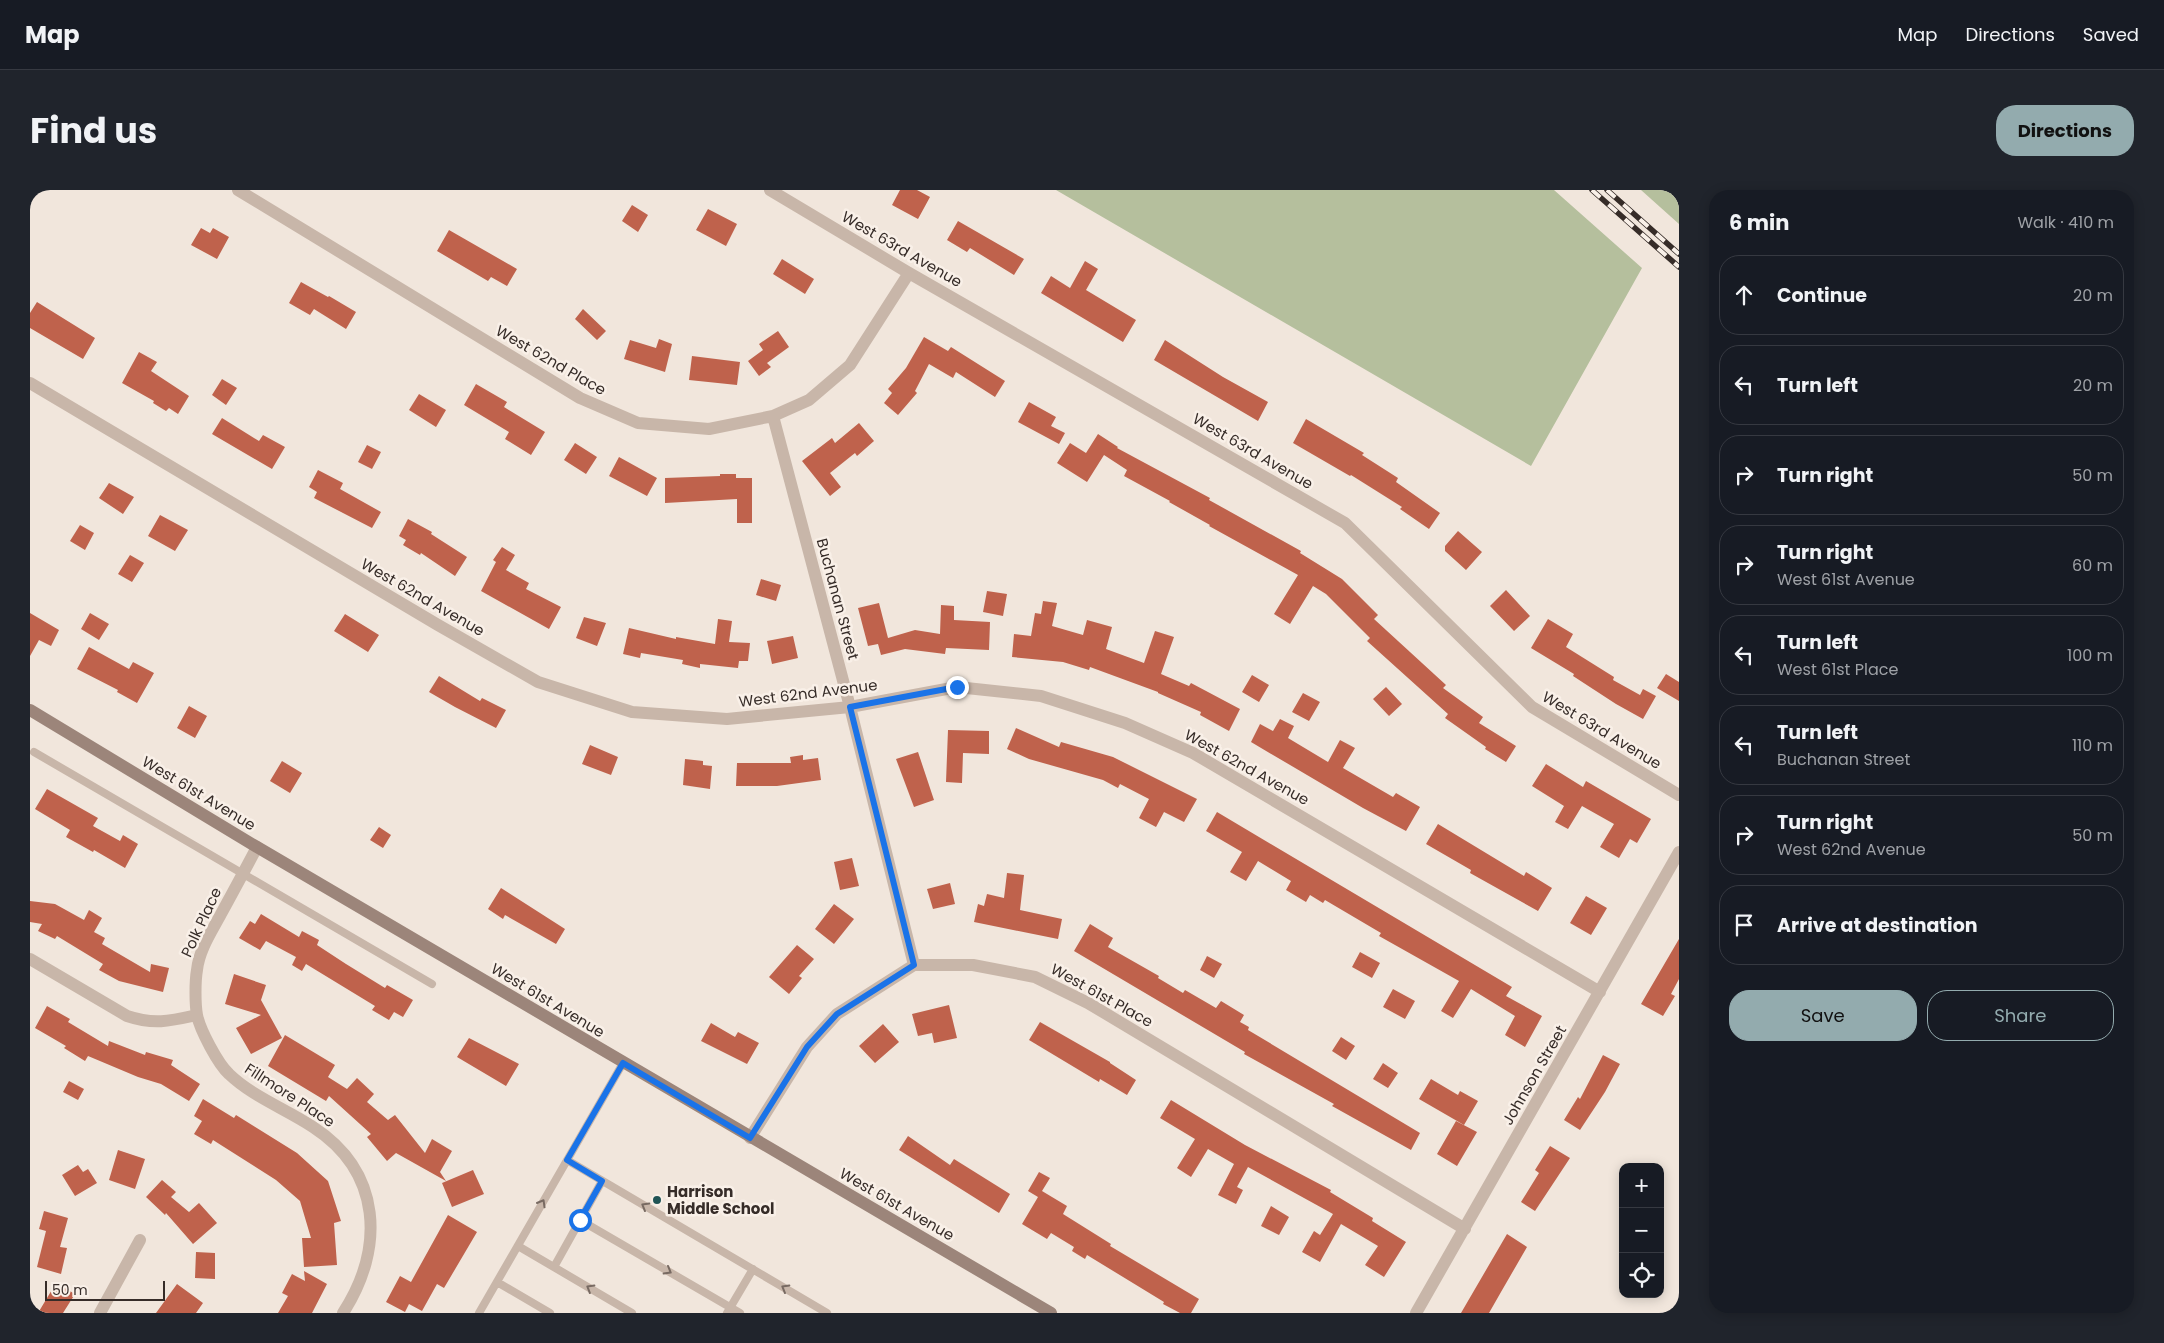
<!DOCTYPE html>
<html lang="en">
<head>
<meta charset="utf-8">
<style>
	:root { --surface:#171b24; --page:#20242c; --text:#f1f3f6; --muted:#9ea1a6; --line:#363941; --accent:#93abae }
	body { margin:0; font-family:Poppins,sans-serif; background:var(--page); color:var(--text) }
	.controls { position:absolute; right:15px; bottom:15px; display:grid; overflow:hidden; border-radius:10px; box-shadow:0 2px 12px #0003 }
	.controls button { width:45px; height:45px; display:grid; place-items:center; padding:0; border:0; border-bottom:1px solid var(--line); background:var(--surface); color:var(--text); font:25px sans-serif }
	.scale { position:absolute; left:15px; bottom:12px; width:120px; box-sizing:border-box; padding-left:5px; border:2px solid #362c28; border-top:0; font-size:14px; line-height:18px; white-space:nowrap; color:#362c28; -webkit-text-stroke:4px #f9f0e8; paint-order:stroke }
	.stop { position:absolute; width:15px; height:15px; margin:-11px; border:4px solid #1a73e8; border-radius:50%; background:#fff }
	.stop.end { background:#1a73e8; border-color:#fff; box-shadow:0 1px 5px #0008 }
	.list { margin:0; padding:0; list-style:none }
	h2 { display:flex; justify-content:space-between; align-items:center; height:65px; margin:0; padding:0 20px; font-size:21px }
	h2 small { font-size:16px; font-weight:400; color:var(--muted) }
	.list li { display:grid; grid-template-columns:32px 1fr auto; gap:15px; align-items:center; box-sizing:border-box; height:80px; margin:0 10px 10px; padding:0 10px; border:1px solid var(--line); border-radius:20px }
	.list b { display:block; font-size:19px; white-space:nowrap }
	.list p { margin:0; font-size:16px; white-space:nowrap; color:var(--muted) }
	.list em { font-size:16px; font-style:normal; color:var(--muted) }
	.actions { display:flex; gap:10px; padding:15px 20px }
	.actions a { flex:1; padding:11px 0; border:1px solid var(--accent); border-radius:20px; text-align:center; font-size:18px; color:var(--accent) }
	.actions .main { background:var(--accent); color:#111 }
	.icon { flex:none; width:28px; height:28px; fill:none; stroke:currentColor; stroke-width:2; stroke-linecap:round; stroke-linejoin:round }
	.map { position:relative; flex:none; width:1649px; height:1123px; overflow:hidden; border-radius:20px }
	header { display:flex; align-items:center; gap:30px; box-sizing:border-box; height:70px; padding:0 25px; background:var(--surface); border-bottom:1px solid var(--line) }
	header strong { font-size:24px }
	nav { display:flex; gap:28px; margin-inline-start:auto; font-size:18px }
	.intro { display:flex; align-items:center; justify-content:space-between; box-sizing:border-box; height:120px; padding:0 30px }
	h1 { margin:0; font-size:35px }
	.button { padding:12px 22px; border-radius:20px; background:var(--accent); color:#111; font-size:18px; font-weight:700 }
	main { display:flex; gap:30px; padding:0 30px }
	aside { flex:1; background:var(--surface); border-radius:20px; box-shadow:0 2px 12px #0003 }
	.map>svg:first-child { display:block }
	.green { fill:#b5bf9d }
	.building { fill:#bf624c }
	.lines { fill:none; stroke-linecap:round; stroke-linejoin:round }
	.service { stroke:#c8b6a9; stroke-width:8 }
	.minor { stroke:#c8b6a9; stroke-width:12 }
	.secondary { stroke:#9c857a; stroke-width:12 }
	.rail-casing { stroke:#362c28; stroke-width:5.5 }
	.rail { stroke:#f9f0e8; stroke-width:4; stroke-dasharray:11; stroke-linecap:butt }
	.oneway { stroke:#786a62 }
	.route { stroke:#1a73e8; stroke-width:6 }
	.poi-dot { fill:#205455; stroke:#f9f0e8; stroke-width:2 }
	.labels { text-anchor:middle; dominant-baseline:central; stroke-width:5; stroke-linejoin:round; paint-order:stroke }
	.street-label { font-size:15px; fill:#362c28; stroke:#f9f0e8 }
	.poi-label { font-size:15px; font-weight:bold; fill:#362c28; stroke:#f9f0e8; text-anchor:start }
</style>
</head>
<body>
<header>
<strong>Map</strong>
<nav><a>Map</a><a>Directions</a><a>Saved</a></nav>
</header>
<div class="intro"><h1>Find us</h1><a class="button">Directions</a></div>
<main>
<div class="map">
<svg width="1649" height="1123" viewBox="0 0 1649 1123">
	<rect width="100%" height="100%" fill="#f1e6dc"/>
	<path class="green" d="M1026,0H1524L1612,78L1501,276Z
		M1611,0H1649V34Z"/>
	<path class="building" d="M870,0H887L900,7L888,29L862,15Z
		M602,15L618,25L608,42L592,31Z
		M678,19L707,34L696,56L666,40Z
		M928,31L994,69L984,85L940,58L937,62L917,50Z
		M171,38L180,43L183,38L199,47L187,69L161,55Z
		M419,40L487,79L477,96L461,87L458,91L407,61Z
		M752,69L784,89L775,104L743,84Z
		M1055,71L1068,79L1056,100L1106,130L1093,152L1011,103L1021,86L1040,98Z
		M271,92L298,107L299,106L326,122L316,139L284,119L280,125L259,113Z
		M7,112L65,148L53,169L0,138V123Z
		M553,119L576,141L567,150L545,129Z
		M748,141L759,157L737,173L741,177L729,186L718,171L733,160L729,154Z
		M894,147L918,161L921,157L975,191L965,207L926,182L923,188L899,174L885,201L887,203L868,225L854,213L862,203L858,199L876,178Z
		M629,149L642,154L635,182L594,169L600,150L626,158Z
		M1135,150L1193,187L1238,212L1228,231L1124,170Z
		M109,162L127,172L121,181L159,206L148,224L139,218L136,221L123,213L124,211L92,193Z
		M662,166L710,172L707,195L659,190Z
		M192,189L207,198L196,215L182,205Z
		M446,194L477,212L474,217L515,242L501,265L475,249L479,242L434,215Z
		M389,204L416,220L406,237L379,220Z
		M999,212L1026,227L1021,236L1035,243L1029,254L988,232Z
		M192,228L229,251L233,245L255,257L242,279L182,244Z
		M1276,229L1334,263L1332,265L1368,288L1366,292L1410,323L1399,339L1370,319L1372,317L1321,285L1320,286L1263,253Z
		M829,233L844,251L827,266L825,263L800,283L811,297L800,306L772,271L802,248L805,253Z
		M1068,244L1088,257L1087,258L1180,308L1179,310L1271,361L1270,363L1312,389L1348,425L1344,429L1416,495L1413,498L1453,527L1449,533L1486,556L1476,572L1455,559L1456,557L1415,528L1418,524L1337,451L1340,448L1296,404L1283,396L1260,434L1244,424L1268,385L1179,336L1180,335L1139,312L1140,311L1094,286L1097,280L1074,265L1057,292L1027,273L1040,253L1056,263Z
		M545,253L567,267L556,284L534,270Z
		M337,255L351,262L342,279L328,272Z
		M589,267L627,288L617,306L579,286Z
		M288,280L313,293L310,299L351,322L342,338L284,308L287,302L279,297Z
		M690,284H706V288H722V333H707V309L635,313V288L690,286Z
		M79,293L104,307L93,324L69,308Z
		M130,325L158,340L145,361L118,346Z
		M378,329L402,342L401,344L437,367L425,386L391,363L390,365L373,355L376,350L369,346Z
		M50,335L64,343L55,360L40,351Z
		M1428,341L1452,362L1436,380L1415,361V356Z
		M472,357L485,365L476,380L499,393L496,399L531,417L519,439L451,401L466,372L463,370Z
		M100,365L114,373L102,392L88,384Z
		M731,389L751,395L746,411L726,405Z
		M1476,400L1500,426L1484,441L1460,416Z
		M957,401L977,404L973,426L953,422Z
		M1013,411L1027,413L1022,436L1053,445L1057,430L1082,437L1076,459L1114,473L1125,441L1144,447L1131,484L1159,496L1161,493L1210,519L1199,541L1170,525L1171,522L1128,503V502L1060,477L1059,480L1033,472L982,467L984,444L1001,446L1005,423L1011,424Z
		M849,413L858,448L885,440L910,444L911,415L924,416V430L960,432L959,460L916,458L915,464L875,459L851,465L848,454L838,456L828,418Z
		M0,423L29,440L21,456L9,450L0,466Z
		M60,423L79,434L69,450L51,439Z
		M315,424L349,445L338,462L304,441Z
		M554,427L576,433L567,456L546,448Z
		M688,429L702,431L699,452L720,453L718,471H709L708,478L670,474V478L652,474L653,470L611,463L610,468L593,464L599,438L646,449V447L685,454Z
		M1518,429L1543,444L1536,457L1584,487L1583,490L1610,505L1613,499L1626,506L1613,529L1586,514L1543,486L1544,484L1501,458Z
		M763,446L768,468L742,474L737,451Z
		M59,457L99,479L103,472L124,483L107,513L87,502L88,500L47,479Z
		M1636,484L1649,492V511L1627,498Z
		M1222,485L1239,495L1229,512L1212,502Z
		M409,486L450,511L452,508L476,520L466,538L425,517L399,502Z
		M1356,497L1372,514L1359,526L1343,509Z
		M1273,503L1290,512L1279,531L1262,522Z
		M159,516L177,526L165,548L147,538Z
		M1250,529L1264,536L1258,548L1298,572L1310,550L1325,558L1313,578L1363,607L1366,603L1390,617L1376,641L1333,618L1221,552L1230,534L1243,541Z
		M986,538L1029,557L1031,552L1083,567L1167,609L1154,632L1134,622L1126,637L1109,628L1119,609L1090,594L1088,598L1073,590L999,569L977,559Z
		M918,540L959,541V564L933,563L932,593L916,592Z
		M560,555L588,567L581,585L552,574Z
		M888,562L904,610L884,617L866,569Z
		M773,565V570L788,568L791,590L747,596H706L707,573H761L760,567Z
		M655,569L673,571V575L682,576L680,599L653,595Z
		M252,571L272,583L260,603L240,591Z
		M1516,574L1553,597L1556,591L1621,629L1607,653L1600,649L1589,668L1570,657L1584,634L1552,616L1538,639L1525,632L1534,616L1502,596Z
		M17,599L68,628L63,636L90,651L93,645L108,654L95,678L64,660L63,662L36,647L40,640L5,619Z
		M1187,622L1482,797L1476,806L1512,826L1495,857L1475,845L1485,826L1441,799L1423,828L1411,821L1429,791L1349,746L1351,743L1295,710L1293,713L1280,705L1276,712L1256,700L1261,691L1228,671L1216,691L1200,682L1212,662L1176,641Z
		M1408,634L1494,686L1496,682L1522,698L1508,721L1440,683L1441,680L1396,654Z
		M349,637L361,645L353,658L340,650Z
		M822,668L829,696L810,700L804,672Z
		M977,683L994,685L990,720L1032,729L1028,749L944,732L948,714L954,716L957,704L974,708Z
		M920,693L925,714L903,719L897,699Z
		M471,698L535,739L526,754L475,725L473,729L458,719Z
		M1556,706L1577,718L1561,745L1540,733Z
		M0,711L25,714L54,730L59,720L72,728L64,742L75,748L72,754L120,782L121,774L139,778L133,802L89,791L69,780L73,774L27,746L25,749L8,741L12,734L0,732Z
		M804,714L824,729L804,754L785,739Z
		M231,724L269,747L272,741L289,750L287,755L316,774L355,798L357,795L383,810L373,827L364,822L359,830L342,820L345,816L276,774L272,781L262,775L266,767L236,751L230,760L209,748L220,731L225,734Z
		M1060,734L1083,748L1078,757L1129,786L1128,788L1153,803L1155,800L1186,818L1191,811L1214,825L1210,832L1219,837L1218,840L1390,943L1381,960L1302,916L1304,914L1214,864L1215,862L1044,761Z
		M1649,749V789L1641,804L1645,806L1633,826L1611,814Z
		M767,755L784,769L769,786L772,788L759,804L739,787Z
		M1330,762L1350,773L1342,788L1322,777Z
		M1177,766L1192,774L1184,788L1170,780Z
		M204,784L236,795L231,810L252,848L221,864L206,838L231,825L195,814Z
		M1363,799L1385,811L1375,829L1353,817Z
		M919,815L927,848L904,853L902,843L888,846L882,824Z
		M17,816L40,829L38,832L78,856L79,851L115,865L116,862L143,870L141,875L170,894L159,911L131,894L108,887L58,866L55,871L34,858L36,856L5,838Z
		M1010,832L1080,872V873L1106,890L1097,905L1070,889L1069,892L999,850Z
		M681,833L705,847L708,842L729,853L717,874L671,851Z
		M853,834L869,852L845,873L829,856Z
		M255,845L305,875L298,887L317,899L327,888L344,904L337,912L358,930L365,925L395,963L402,949L422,961L410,982L416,991L366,963L357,971L337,947L341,944L299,906L296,911L238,876Z
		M1311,847L1325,856L1316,870L1302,861Z
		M439,848L489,874L476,896L427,867Z
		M1573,865L1590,874L1575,902L1550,940L1534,930L1548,907L1550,909Z
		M1353,873L1368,883L1358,898L1343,889Z
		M1401,889L1428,905L1430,901L1448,911L1434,935L1389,909Z
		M39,891L54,899L48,910L33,902Z
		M173,909L204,928L206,925L267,963L298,991L311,1031L304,1033L307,1075L274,1077L272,1048H281L270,1011L246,990L183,950L181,954L164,944L172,931L164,926Z
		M1141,910L1215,955L1301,1000L1300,1002L1343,1028L1342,1031L1376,1052L1354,1087L1335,1075L1348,1056L1311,1034L1290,1072L1272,1062L1284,1041L1290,1045L1303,1024L1218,977L1207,997L1213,1000L1206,1014L1188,1005L1204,974L1178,959L1161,987L1147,978L1165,949L1130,928Z
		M1426,931L1447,942L1427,976L1407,964Z
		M878,946L920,975L924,969L980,1004L969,1023L869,960Z
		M1520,956L1540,968L1505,1021L1491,1012L1509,983L1505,980Z
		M88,960L115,969L105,999L79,990Z
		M48,975L53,982L58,979L67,993L45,1006L32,985Z
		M443,980L454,1004L422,1017L412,993Z
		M1009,982L1020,988L1012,1001L1037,1016L1033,1024L1081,1054L1080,1056L1169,1109L1161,1123H1150L1133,1114L1134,1112L1057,1065L1055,1069L1042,1061L1044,1057L1021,1043L1017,1049L992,1034L1008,1007L998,1001Z
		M132,990L146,1002L141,1007L159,1022L169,1013L187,1033L163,1054L136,1023L135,1025L116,1007Z
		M1241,1016L1259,1027L1249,1045L1231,1036Z
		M14,1021L38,1028L30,1057L37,1058L31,1084L7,1077L16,1041L9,1039Z
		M418,1025L447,1042L414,1098L407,1094L392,1121L379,1114L375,1122L356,1112L370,1086L381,1092Z
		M1477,1044L1497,1057L1471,1102L1459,1123H1431Z
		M166,1062L185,1063V1089L165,1088Z
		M274,1081L297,1094L282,1123H248L258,1106L252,1103L262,1084L275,1091Z
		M26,1093L45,1104L33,1123H8Z
		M147,1094L173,1113L166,1123H126Z"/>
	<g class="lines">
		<path class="service" d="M4,562L402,794
			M537,970L797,1123
			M550,1030L710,1123
			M488,1056L602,1123
			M524,1077L572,991
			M467,1092L520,1123
			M449,1123L593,873
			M697,1123L723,1079"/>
		<path class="minor" d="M208,0L550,208L608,233L679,239L743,226L779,210L820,175L879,83
			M740,0L879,83L1315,333L1502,517L1649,605
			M0,193L408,435L508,492L602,522L697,529L820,517L927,497L1011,506L1095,533L1163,563L1570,802
			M743,226L820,517L884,775
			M227,657C215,680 203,702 191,724C182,741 169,760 167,780C165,791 165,814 167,825C170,840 188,874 199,884C223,907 256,919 283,937C352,982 355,1058 313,1123
			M0,769L97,826C124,835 140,831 167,825
			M720,948L777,857L807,824L884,775H943L1005,787L1058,813L1435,1039
			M70,1123L110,1050
			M1386,1123L1649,662"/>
		<path class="secondary" d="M0,520L227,657L1021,1123"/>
		<defs>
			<path id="rail" d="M1562,0L1649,77
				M1577,0L1649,64"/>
		</defs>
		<use href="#rail" class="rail-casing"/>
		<use href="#rail" class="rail"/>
	</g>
	<defs><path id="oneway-chevron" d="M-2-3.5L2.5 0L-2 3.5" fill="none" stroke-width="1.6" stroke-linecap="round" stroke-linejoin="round" transform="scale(1.25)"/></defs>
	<g class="oneway">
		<use href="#oneway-chevron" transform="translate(512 1013) rotate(-60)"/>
		<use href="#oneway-chevron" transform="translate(615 1016) rotate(-150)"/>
		<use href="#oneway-chevron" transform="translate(638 1081) rotate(30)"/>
		<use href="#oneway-chevron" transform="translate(560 1098) rotate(-149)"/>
		<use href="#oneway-chevron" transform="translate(755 1098) rotate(-150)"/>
	</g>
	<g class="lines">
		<path class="route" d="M550,1030L572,991L537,970L593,873L720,948L777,857L807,824L884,775L820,517L927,497"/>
	</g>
	<circle class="poi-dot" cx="627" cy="1010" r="5"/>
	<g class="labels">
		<g class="street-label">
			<text transform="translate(872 59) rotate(30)">West 63rd Avenue</text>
			<text transform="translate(521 170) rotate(30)">West 62nd Place</text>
			<text transform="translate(1223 261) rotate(30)">West 63rd Avenue</text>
			<text transform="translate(393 407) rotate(30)">West 62nd Avenue</text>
			<text transform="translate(808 409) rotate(75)">Buchanan Street</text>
			<text transform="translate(778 503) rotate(-7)">West 62nd Avenue</text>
			<text transform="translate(1572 540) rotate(31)">West 63rd Avenue</text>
			<text transform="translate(1217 577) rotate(29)">West 62nd Avenue</text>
			<text transform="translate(169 603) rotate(31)">West 61st Avenue</text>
			<text transform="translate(171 732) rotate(-65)">Polk Place</text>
			<text transform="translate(1072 805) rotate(29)">West 61st Place</text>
			<text transform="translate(518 810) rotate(31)">West 61st Avenue</text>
			<text transform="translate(1504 885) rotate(-60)">Johnson Street</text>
			<text transform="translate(260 905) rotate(33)">Fillmore Place</text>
			<text transform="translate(867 1014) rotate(30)">West 61st Avenue</text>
		</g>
		<g class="poi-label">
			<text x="637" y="1001">Harrison<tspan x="637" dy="17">Middle School</tspan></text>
		</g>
	</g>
</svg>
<div class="controls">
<button>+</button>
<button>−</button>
<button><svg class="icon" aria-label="locate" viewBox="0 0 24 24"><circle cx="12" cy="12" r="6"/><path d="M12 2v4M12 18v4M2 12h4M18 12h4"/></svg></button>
</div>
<div class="scale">50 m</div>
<div class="stop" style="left:550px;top:1030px"></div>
<div class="stop end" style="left:927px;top:497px"></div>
</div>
<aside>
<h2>6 min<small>Walk · 410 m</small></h2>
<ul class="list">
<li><svg class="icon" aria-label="ahead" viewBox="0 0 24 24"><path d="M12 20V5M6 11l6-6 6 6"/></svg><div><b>Continue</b></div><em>20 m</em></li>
<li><svg class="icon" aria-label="left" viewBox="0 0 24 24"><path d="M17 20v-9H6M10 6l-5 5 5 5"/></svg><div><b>Turn left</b></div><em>20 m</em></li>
<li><svg class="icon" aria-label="right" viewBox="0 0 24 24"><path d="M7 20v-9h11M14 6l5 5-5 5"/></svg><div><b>Turn right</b></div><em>50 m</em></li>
<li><svg class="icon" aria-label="right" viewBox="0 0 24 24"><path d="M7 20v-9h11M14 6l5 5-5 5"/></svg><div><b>Turn right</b><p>West 61st Avenue</p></div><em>60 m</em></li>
<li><svg class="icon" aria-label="left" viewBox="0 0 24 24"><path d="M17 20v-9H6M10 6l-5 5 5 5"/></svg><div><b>Turn left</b><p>West 61st Place</p></div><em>100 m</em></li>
<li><svg class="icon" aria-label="left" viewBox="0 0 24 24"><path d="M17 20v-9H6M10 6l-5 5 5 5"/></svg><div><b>Turn left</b><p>Buchanan Street</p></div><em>110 m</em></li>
<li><svg class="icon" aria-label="right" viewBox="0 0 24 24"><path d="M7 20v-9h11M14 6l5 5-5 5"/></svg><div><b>Turn right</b><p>West 62nd Avenue</p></div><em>50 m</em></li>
<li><svg class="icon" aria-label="arrive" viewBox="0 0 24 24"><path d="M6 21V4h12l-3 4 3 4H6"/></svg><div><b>Arrive at destination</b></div></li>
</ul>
<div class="actions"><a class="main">Save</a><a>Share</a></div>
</aside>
</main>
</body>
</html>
